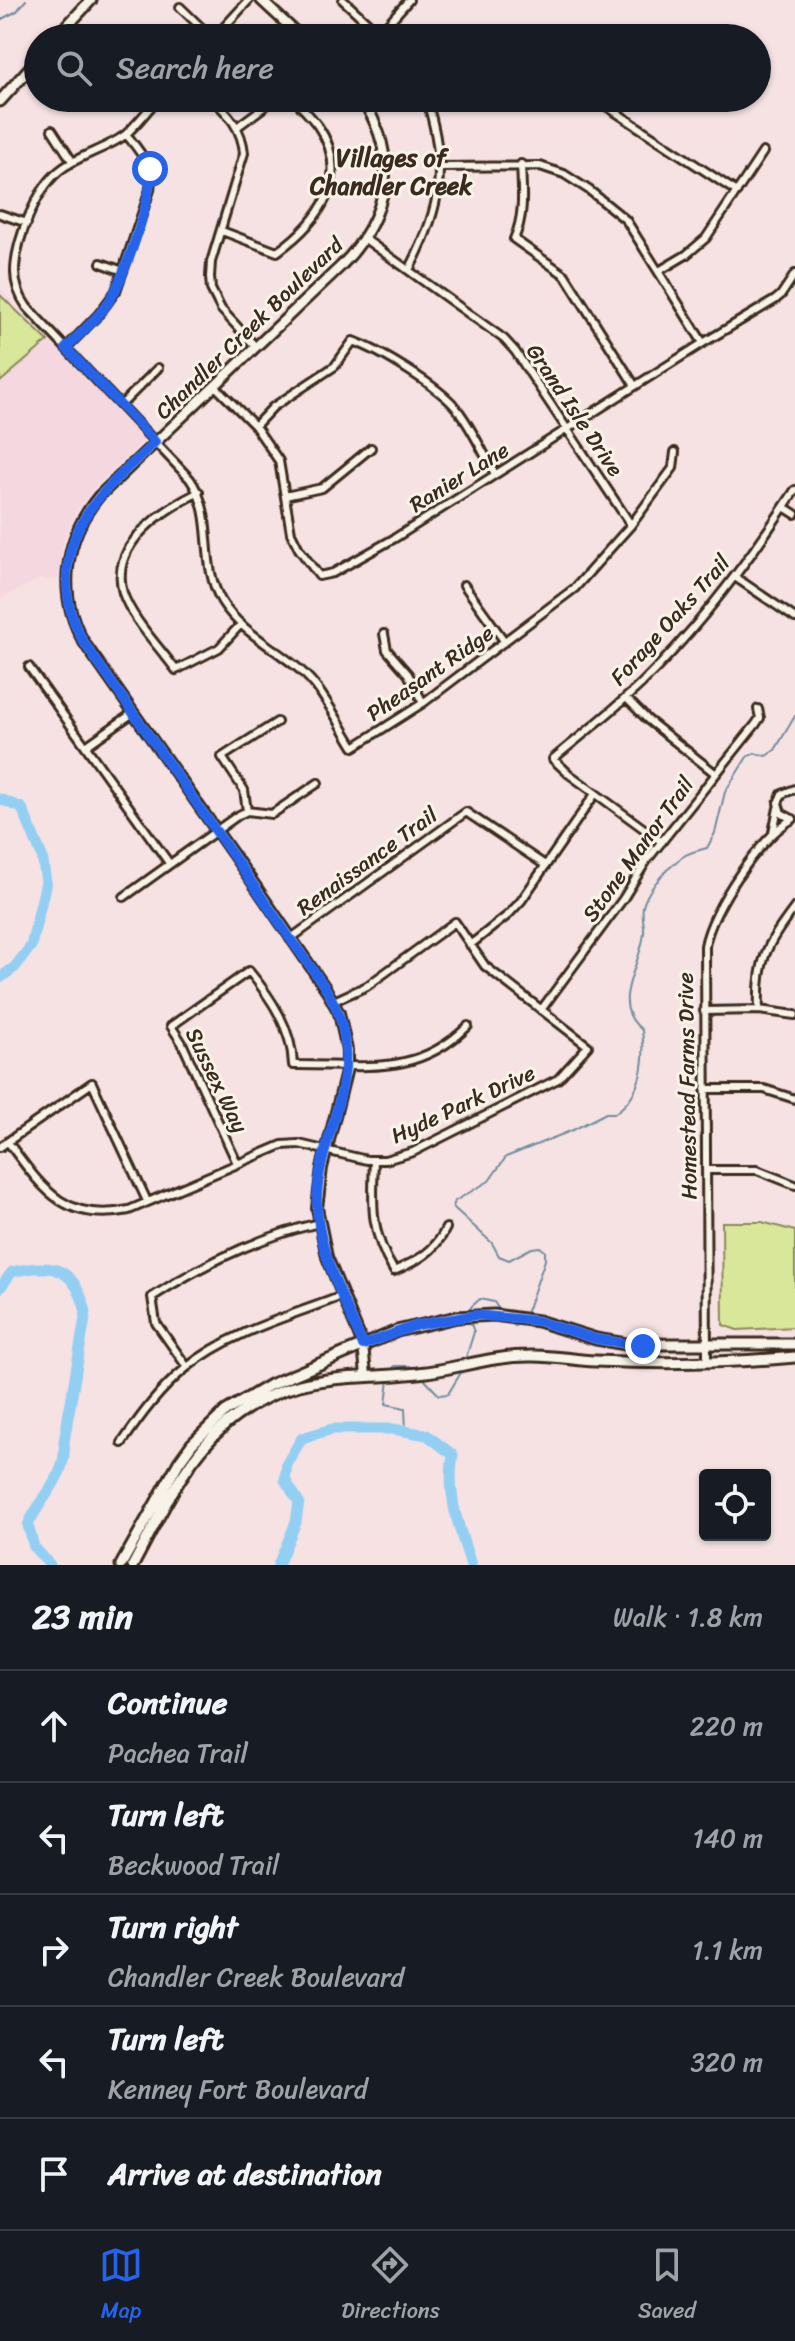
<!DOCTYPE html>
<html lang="en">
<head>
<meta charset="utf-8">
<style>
	:root { --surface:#171b24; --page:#242831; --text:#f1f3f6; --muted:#9ea1a6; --line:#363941; --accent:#2563eb }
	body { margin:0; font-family:Sriracha,sans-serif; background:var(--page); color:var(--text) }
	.controls { position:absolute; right:24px; bottom:24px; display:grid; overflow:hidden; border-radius:8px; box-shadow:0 2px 6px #0004 }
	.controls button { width:72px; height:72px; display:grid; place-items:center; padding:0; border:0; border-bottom:2px solid var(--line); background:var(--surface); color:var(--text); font:40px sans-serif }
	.stop { position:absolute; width:24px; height:24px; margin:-18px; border:6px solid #2563eb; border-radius:50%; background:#fff }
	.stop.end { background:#2563eb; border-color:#fff; box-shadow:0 2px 8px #0008 }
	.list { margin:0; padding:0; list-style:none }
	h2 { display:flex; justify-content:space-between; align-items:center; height:104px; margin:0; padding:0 32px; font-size:34px }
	h2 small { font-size:26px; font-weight:400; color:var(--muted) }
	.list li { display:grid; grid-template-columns:52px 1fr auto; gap:24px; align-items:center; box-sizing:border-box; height:112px; padding:0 32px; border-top:2px solid var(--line) }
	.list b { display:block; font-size:30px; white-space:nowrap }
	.list p { margin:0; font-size:26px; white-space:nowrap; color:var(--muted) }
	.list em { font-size:26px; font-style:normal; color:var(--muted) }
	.icon { flex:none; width:44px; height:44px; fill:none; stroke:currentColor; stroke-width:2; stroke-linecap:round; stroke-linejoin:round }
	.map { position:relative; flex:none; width:795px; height:1565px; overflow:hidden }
	.search { position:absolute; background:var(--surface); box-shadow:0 2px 6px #0004; left:24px; right:24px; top:24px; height:88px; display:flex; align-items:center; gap:20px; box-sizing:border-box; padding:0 28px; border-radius:44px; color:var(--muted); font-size:30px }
	.sheet { height:664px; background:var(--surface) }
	nav { display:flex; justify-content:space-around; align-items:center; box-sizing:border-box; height:112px; border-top:2px solid var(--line); background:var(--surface); font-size:22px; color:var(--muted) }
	nav a { display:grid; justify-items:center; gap:4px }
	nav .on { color:var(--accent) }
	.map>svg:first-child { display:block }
	.built { fill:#f5d7df }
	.green { fill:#d9e79a; stroke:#8a885c; stroke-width:2 }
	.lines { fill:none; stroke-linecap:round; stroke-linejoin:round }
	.stream { stroke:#6f8d9d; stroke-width:2 }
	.river { stroke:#92cff2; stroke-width:11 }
	.minor-casing { stroke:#3b2a1e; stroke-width:12 }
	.tertiary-casing { stroke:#3b2a1e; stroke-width:14 }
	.secondary-casing { stroke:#3b2a1e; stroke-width:15 }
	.minor { stroke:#f7f3e8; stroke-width:6 }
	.tertiary { stroke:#f7f3e8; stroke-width:8 }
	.secondary { stroke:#f7f3e8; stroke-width:9 }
	.route { stroke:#2563eb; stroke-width:10 }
	.labels { text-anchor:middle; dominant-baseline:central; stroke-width:6; stroke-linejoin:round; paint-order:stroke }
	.street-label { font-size:22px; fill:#3b2a1e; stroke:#f7f3e8 }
	.neighbourhood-label { font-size:24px; font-weight:bold; fill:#3b2a1e; stroke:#f7f3e8 }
</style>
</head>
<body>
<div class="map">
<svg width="795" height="1565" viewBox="0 0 795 1565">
	<rect width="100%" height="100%" fill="#f6e2e3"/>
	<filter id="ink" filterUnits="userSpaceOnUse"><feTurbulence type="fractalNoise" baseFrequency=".0125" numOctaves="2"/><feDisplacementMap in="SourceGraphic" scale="16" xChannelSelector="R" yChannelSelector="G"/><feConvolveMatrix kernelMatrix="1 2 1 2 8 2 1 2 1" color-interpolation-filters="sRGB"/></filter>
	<g filter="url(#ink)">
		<path class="built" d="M0,289L143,438L142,442L92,490L77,510L63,542L58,580L40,579L0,599Z"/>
		<path class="green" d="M0,295L48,341L0,382Z
			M722,1222H762L795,1231V1327L737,1330L723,1325Z"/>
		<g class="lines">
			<path class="stream" d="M0,20L17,11L26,0
				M470,1311L471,1307L480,1299L494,1302L500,1311
				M526,1314L545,1260V1251L540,1247L532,1248L509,1260L499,1256L492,1243L453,1207L455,1201L489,1181L506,1157L573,1130L606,1113H615C642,1095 646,1060 642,1030C608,1003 641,967 644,933C645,924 640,912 644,903C650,886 669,866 684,856C690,852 700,850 707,848L715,833L725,792L747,757L754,753L766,756L775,750L795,716
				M506,1320L515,1326L520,1322
				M465,1361L474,1332L470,1321
				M393,1370L394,1366H410L415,1370
				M422,1377L439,1395L448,1394L462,1371
				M389,1380L386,1404L405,1408L406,1431"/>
			<path class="river" d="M0,799L22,808L42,856L46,882L31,946L15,967L0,978
				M0,1288L12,1272C53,1262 75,1267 86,1312L64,1442C68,1477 41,1496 28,1525L34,1547L50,1565
				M278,1565L296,1522L299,1502L285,1480L287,1463L302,1438L332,1429H393L427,1435L453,1455C446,1495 459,1527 471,1565"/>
			<defs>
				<path id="minor" d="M343,0L384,38
					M180,7L212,38
					M490,34L491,38
					M214,38L249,0
					M375,38L409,0
					M159,98C148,109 137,125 125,135C105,150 78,155 59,171C36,190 15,242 15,272C15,285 20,297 27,307L190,479C217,518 198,562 222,602C244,637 288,653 314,684C329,703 341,726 354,747L423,703L575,588L631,525L673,468L675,452
					M211,98C229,114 242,129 244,153L211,262L210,277L211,289L221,309L255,346
					M594,98L737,192
					M237,127L276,98
					M52,130L72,161
					M521,164C522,190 525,215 514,239L565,275L635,386
					M440,167L540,166L564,174L589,190L626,220L703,343
					M0,214L27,223
					M222,231L277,252C319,222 353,177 318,126C311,116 301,107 293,98
					M365,239L504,339L515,351L631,525
					M101,263L123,271
					M409,270C442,207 448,166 426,98
					M659,271L686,255L706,238L763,152
					M66,348L98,315L116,291L150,190C154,166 140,152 126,134
					M215,386L255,426L279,461L291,533L299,549L319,576L333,573L395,538L703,343L775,300L781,295L795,274
					M121,405L158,368
					M255,426L273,407L335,366L353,341C379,350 440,387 457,409C472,428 483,453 495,474
					M199,492C163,510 109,544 123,593C131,618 160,648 176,670L219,648L241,624
					M285,496L322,488L371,448
					M784,507L795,514
					M735,577L795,618
					M464,585L505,642
					M384,634L387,650L408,674L423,703
					M29,667L169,863
					M626,698L648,720L716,774
					M86,746L133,713
					M247,811L244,790L222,757L277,722
					M792,819L781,813L778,803L782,794L795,789
					M773,832L778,808
					M662,842L569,774L553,759C583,734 614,710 642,683C701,625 750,559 795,490
					M124,897L237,816L247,811L272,814L318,783
					M290,939L466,812L545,865
					M470,945L508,915L521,901L595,794
					M541,1010L623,899L647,860L756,724L760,718L758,709
					M759,1010C757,960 766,946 795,907
					M704,1011L759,1010L795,1015
					M705,1089H764L795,1099
					M8,1142C43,1189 64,1223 129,1210L282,1145L299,1144L367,1160H385L413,1152L558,1079L588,1046L485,966L455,922L367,986L334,1001
					M0,1147L92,1083L147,1201
					M374,1160C372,1205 370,1232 394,1271C417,1261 435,1252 446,1228
					M237,1163L182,1043L171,1026L249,971C272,999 292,1029 293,1065C360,1064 415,1079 468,1026
					M706,1170H757L795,1185
					M707,1361L705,946C711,910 761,835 793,819
					M187,1367L156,1323L152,1297C203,1264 259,1237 319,1223
					M122,1443C141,1415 160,1389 186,1368C230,1332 290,1316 342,1296"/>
				<path id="tertiary" d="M261,0L302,38
					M361,98C401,157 389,217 341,266L99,496C64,538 56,596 85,644L256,887L326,989L339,1013L347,1050V1068L322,1168L317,1208L327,1257L363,1345L366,1375"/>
				<path id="secondary" d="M56,38L91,0
					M0,101L38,59
					M121,1565L179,1462L192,1444L226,1411L270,1385L397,1331L457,1317L494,1315L538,1321L596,1339L626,1344H795
					M133,1565C159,1517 184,1460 226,1424C295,1367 348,1382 427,1372C461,1367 494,1356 529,1356C551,1355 573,1360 595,1361C661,1364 729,1363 795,1357"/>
			</defs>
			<use href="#minor" class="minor-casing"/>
			<use href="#tertiary" class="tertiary-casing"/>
			<use href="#secondary" class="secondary-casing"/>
			<use href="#minor" class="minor"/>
			<use href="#tertiary" class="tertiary"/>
			<use href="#secondary" class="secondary"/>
		</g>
	</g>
	<g class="lines" filter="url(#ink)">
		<path class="route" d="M150,169C154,193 123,282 108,303C96,320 80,334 66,348L155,442C112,483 64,520 67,585C68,607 73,625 85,644C153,742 222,838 289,937C309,966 336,994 343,1030C355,1089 320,1139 317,1196C315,1248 344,1299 363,1345L417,1325L476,1315L538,1321L596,1339L643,1346"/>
	</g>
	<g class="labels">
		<g class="street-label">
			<text transform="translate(249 328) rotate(-44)">Chandler Creek Boulevard</text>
			<text transform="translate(575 410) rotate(56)">Grand Isle Drive</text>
			<text transform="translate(459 477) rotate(-32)">Ranier Lane</text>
			<text transform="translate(670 620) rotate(-48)">Forage Oaks Trail</text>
			<text transform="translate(430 673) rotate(-35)">Pheasant Ridge</text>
			<text transform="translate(638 849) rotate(-54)">Stone Manor Trail</text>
			<text transform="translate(367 861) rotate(-36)">Renaissance Trail</text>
			<text transform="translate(217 1080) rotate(64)">Sussex Way</text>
			<text transform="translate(687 1086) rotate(-91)">Homestead Farms Drive</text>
			<text transform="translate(463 1104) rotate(-25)">Hyde Park Drive</text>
		</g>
		<g class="neighbourhood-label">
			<text x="391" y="158">Villages of<tspan x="391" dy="28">Chandler Creek</tspan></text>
		</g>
	</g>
</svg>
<div class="controls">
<button><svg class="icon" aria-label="locate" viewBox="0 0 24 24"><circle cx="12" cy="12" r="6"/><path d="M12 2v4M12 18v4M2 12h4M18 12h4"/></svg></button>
</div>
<div class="stop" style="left:150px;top:169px"></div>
<div class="stop end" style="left:643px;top:1346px"></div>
<div class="search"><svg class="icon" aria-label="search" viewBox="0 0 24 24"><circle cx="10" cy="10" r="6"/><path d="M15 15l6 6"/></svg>Search here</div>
</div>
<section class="sheet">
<h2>23 min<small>Walk · 1.8 km</small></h2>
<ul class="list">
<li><svg class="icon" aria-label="ahead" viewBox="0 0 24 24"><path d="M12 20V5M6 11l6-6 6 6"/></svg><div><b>Continue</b><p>Pachea Trail</p></div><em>220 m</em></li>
<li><svg class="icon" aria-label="left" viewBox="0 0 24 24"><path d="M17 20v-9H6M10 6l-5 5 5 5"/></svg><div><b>Turn left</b><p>Beckwood Trail</p></div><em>140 m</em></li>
<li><svg class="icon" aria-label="right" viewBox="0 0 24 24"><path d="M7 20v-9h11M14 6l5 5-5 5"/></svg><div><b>Turn right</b><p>Chandler Creek Boulevard</p></div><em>1.1 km</em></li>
<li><svg class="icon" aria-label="left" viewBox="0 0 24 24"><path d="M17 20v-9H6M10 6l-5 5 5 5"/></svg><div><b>Turn left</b><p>Kenney Fort Boulevard</p></div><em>320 m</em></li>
<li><svg class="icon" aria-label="arrive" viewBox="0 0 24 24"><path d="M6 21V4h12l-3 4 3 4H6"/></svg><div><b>Arrive at destination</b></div></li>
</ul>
</section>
<nav>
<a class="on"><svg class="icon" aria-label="map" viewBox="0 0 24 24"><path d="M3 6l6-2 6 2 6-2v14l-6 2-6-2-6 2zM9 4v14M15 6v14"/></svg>Map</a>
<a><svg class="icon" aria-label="directions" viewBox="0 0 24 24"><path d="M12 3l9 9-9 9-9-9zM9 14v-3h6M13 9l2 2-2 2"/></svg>Directions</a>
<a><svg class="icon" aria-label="saved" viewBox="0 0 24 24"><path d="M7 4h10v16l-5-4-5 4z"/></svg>Saved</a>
</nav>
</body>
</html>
